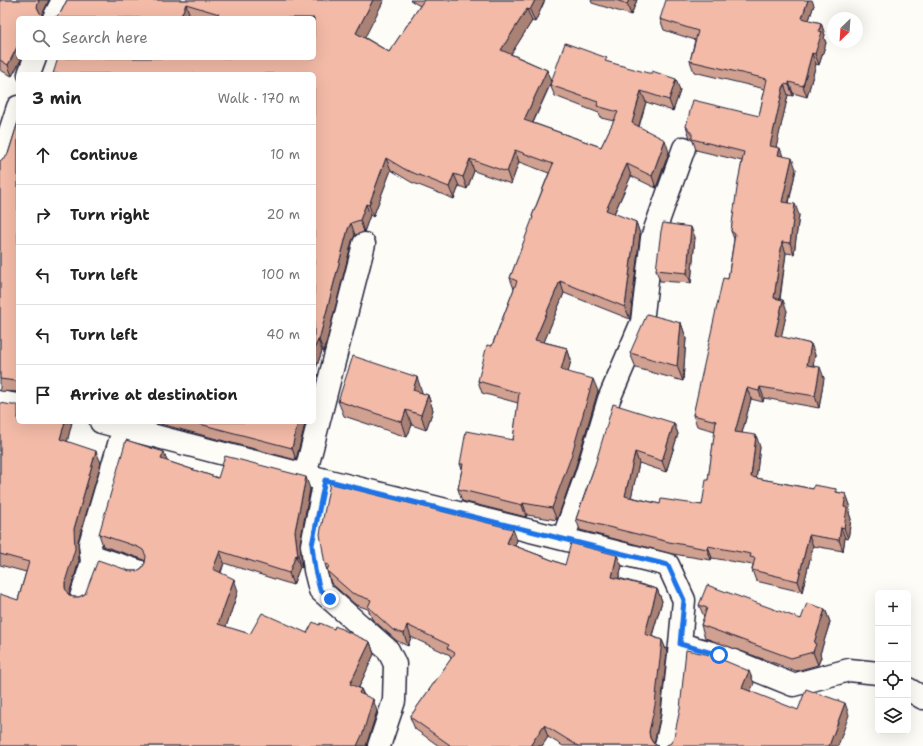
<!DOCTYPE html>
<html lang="en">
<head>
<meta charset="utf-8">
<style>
	:root { --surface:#fff; --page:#f6f6f6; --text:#222; --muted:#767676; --line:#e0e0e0 }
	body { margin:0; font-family:"Shantell Sans",sans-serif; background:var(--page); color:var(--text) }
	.controls { position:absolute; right:12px; bottom:12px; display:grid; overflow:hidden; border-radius:6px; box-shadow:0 4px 16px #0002 }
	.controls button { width:36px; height:36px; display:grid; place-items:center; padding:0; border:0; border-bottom:1px solid var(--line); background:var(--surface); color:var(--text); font:20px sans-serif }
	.compass { position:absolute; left:827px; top:12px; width:36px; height:36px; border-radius:50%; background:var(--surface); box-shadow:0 4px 16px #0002; rotate:205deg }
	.stop { position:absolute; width:12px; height:12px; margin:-9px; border:3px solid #1a73e8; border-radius:50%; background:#fff }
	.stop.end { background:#1a73e8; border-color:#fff; box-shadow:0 1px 4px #0008 }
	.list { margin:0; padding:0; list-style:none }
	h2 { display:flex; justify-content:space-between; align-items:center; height:52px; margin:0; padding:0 16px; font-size:17px }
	h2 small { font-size:13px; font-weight:400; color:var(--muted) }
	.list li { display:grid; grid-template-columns:26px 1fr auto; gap:12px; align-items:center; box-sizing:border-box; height:60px; padding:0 16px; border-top:1px solid var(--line) }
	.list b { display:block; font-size:15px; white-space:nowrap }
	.list em { font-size:13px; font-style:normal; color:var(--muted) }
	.icon { flex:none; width:22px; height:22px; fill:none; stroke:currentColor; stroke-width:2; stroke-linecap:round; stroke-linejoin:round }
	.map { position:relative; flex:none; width:923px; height:746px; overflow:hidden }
	.search { position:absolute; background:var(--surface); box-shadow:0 4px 16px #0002; left:16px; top:16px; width:300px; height:44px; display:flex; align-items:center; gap:10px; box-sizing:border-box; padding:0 14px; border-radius:6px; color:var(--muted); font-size:15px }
	.panel { position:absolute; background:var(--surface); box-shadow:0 4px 16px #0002; left:16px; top:72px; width:300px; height:352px; border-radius:6px }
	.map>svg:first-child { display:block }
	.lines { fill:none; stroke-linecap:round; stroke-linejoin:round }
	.street-casing { stroke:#22223b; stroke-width:25 }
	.street { stroke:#fdfcf7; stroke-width:22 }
	.wall { fill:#d0a090; stroke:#22223b; fill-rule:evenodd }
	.shaded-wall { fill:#a98275; stroke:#22223b }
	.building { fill:#f2baa7; stroke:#22223b }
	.route { stroke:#1a73e8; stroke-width:5 }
</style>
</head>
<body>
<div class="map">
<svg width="923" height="746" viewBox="0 0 923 746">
	<rect width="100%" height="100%" fill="#fdfcf7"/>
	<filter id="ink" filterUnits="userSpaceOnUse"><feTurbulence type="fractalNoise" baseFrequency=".025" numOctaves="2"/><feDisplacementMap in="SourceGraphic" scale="8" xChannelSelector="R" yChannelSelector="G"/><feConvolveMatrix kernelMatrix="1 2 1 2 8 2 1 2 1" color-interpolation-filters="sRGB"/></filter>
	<g filter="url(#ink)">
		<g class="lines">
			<defs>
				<path id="street" d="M54,18L63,0
					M29,74L35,58
					M0,162L18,107
					M0,402L18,405
					M101,422L305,475L668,565L684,600L680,644L719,655L793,685L849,670L878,673
					M305,475L364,244
					M325,480L312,545L315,570L320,590L388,650L395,664L394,701L379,746
					M563,539L587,473L609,399L642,322L652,238L684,148
					M92,556L138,571
					M81,597L92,562L90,544L124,427
					M908,689L923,698
					M666,746L672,719L680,644"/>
			</defs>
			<use href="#street" class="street-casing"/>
			<use href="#street" class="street"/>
		</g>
		<path class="wall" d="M0,0H49L43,13L18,18V58H22L12,76L0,70Z
			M67,0H384L364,37L389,52L420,6L410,0H545L535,22L532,21L511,54L547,70L551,82L608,62L680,91L673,111L646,102L639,127L669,152L656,188L631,176L614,214L636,222L640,234L630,319L564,293L544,342L567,348L571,360L568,372L598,391L575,469L557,520L527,515L526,517L462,501L458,489L462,469L460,464L513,440L518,403L482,393L478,381L514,289L510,278L533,219L532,216L549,173L519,162L511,184L474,171L467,189L459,186L454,199L411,182L391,170L373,217L370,215L364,232L355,235L352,241L324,352L322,351L314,374V18H198L190,16V18H52L56,17L61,12ZM551,83L550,85L555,96L599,113L601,118L614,121L601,147L533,123Z
			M591,0H637L631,15L592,3Z
			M814,5L809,20L821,23L825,35L824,38L826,43L819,65L816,64L807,97L793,93V96L788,95L776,147L782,156L796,169L789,203L799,215L794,254L786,253L780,300L787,311L781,337L811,344L815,355L813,366L824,378L819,408L764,398L763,402L751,399L742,433L760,447L756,478L813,489H836L837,492L846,494L850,505L849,513L851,519L848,539L845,538L843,551L813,546L802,592L756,581L752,570L753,565L712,558L711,560L673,554L580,530L576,519L595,465L674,423L678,434L666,472L639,463L631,497L660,504L702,505L708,480L715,431L697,426L693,415L728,279L734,239L731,231L742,161L696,150L693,141L690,138L686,126L759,116L765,89L694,72L690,61L695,40L664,30L660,19Z
			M18,122V392L0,391V161L8,154Z
			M695,237L691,283L660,281L656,270Z
			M681,323L686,338L683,381L636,368L630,353Z
			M422,392V393L428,395L433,410L426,430L412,425L407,437L344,416L338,401Z
			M0,403L18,422H72L67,441L101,463L78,541L79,561L69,594V595L73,597H79L130,571H137L142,568L145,563V561L142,559L103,546L99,534L167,461L218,478L310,489L300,543L302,568L300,567L293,585L224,563L221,573L238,591L226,627L250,634L307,633L319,625L334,629L370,642L374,654L359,687L361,689L364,695L377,711L366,746H0L18,600L26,572L0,565Z
			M153,422H304L305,424L296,460Z
			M517,540L515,546L565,565L622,566L619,578L657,589L662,601L652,636L662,640L667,652L660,717L654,744L658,746H563L548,737L542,746H439L415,729L410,717L451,659L450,655L411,637L408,646L397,641L372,619L368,609L356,605L331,583L325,564Z
			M699,605L801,619L825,609L830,622L820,654L821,657L818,665L796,671L705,638L701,625L704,617Z"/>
		<path class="shaded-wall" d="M39,0H49L43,13L42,18L37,7Z
			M373,0H384L361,45L356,33Z
			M535,0H545L535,22L530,10Z
			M629,0H637L631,15L627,4Z
			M808,0H812L814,5L806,29L802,18Z
			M186,4L190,16V18H180Z
			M527,9L532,21L506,62L501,50Z
			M821,23L825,35L824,38L826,43L819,65L815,54L819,31Z
			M18,45V58H22L12,76L8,65Z
			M812,53L816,64L807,97L803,86Z
			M547,70L551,82L529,131L524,120Z
			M676,79L680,91L673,111L669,100Z
			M789,82L793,93V96L789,85Z
			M784,84L788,95L774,157L770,146Z
			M641,91L646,102L636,135L632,123Z
			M665,140L669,152L656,188L652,176Z
			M780,148L784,159L778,155Z
			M515,150L519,162L511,184L507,172Z
			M386,158L391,170L373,217L369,205Z
			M792,158L796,169L786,214L782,202Z
			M470,159L474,171L467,189L463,177Z
			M627,164L631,176L610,222L606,210Z
			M454,174L459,186L454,199L449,187Z
			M366,204L370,215L364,232L360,220Z
			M795,204L799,215L794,254L790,243Z
			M636,222L640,234L630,319L625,307Z
			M351,223L355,235L352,241L324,352L319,340L348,229Z
			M691,227L695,237L691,283L687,273Z
			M782,242L786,253L778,310L774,298Z
			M560,281L564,293L540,352L535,340Z
			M783,300L787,311L779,347L775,335Z
			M681,323L686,338L683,381L677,366Z
			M318,340L322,351L314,374V350Z
			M811,344L815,355L811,376L807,365Z
			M567,348L571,360L566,382L561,370Z
			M820,367L824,378L819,408L815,396Z
			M417,377L422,392L418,405L413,390Z
			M593,379L598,391L575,469L557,520L552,508Z
			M760,387L764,398L763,402L759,391Z
			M747,388L751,399L739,444L735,432Z
			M428,395L433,410L426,430L421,415Z
			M406,410L412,425L407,437L402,422Z
			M65,422H72L65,451L60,439Z
			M298,422H304L305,424L296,460L292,448Z
			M674,423L678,434L666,472L662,461Z
			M756,435L760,447L755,489L751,477Z
			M96,451L101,463L78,541L79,561L69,594V600L65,588V582L74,529Z
			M164,452L168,464L161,459Z
			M635,452L639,463L629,507L625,496Z
			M306,477L310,489L300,543L302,568L298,556L295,531Z
			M846,494L850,505L849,513L851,519L848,539L844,528V507Z
			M523,503L527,515L526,517L522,505Z
			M841,527L845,538L843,551L839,540Z
			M513,529L517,540L512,555L507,543Z
			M809,535L813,546L802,592L798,581Z
			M708,546L712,558L711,560L707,549Z
			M220,551L224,563L217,581L213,569Z
			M296,555L300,567L293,585L289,573Z
			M617,555L622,566L616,588L612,577Z
			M234,579L238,591L223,636L218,624Z
			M657,589L662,601L649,645L645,634Z
			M825,609L830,622L820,654L821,657L818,665L813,652L814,643Z
			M407,625L411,637L408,646L404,634Z
			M662,640L667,652L660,717L654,744L650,738L649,732Z
			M370,642L374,654L355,696L350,684Z
			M749,671L754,683L747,700L742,688Z
			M361,689L366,701L359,693Z
			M373,699L377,711L366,746H357Z
			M845,703L849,715L838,746H829Z
			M544,725L548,737L542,746H530Z"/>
		<path class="building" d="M0,0H39L37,7L40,13L44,17L47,18H18V45L8,65L0,60Z
			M67,0H373L356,33L389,52L424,0H535L530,10L527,9L501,50L547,70L524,120L601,147L618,112L597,106L598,102L550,85L565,43L607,58L605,61L648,73H652V71L676,79L669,100L641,91L632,123L665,140L652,176L627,164L606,210L636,222L625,307L560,281L535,340L567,348L561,370L593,379L571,457L552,508L523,503L522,505L458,489L463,464H460L466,431L513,440L519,393L478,381L487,345L492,346L517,281L510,278L533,217L532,216L553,164L515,150L507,172L470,159L463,177L454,174L449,187L406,170L386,158L369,205L366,204L360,220L351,223L348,229L319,340H318L314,350V74H53L58,58H314V18H218L219,14L186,4L180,18H52L56,17L61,12Z
			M616,0H629L627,4Z
			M666,0H808L802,18L821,23L819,31L822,32L815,54L812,53L803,86L789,82V85L784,84L770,146L780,148L778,155L792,158L782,202L795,204L790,243L782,242L774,298L783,300L775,335L811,344L807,365L820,367L815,396L760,387L759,391L747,388L735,432L756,435L751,477L813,489L814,485L836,489V492L846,494L844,507L847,508L844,528L841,527L839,540L809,535L798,581L752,570L755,558L750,557L751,554L708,546L707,549L669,542L576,519L595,465L613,404L674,423L662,461L635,452L625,496L660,504L661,499L702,505L706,480H708L716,421L693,415L723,278L728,279L735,234L731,231L738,181L744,152L692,139V134L686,126L693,100L759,116L767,79L690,61L698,31L660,19Z
			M18,122V382L16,381L0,379V161L8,154Z
			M663,223L691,227L687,273L656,270L661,231Z
			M647,314L681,323L677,366L630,353Z
			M353,356L417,377L413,390L428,395L421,415L406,410L402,422L338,401Z
			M0,403L12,405H18V422H65L60,439L96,451L74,529L75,549L65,582V588L68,594L73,597H79L85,594L98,560L130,571H137L142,568L145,563L146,556L143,550L138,547L99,534L126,440L164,452L161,459L218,478L225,456L306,477L295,531L298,556L296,555L289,573L220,551L213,569L234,579L218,624L250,634L262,613L307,633L313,622L319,625L320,623L334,629L335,626L370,642L350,684L361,689L359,693L373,699L363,733L357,746H0V594L18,600L29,562L0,554Z
			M192,422H298L292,448Z
			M330,483L513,529L507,543L565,565L571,543L617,555L612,577L657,589L645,634L662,640L655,705L649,732L650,738L653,743L658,746H578L544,725L530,746H449L450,745L410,717L455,653L447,648L449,645L407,625L404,634L393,630L368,607L371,600L352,593L327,571L329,565L325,564L320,534Z
			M707,585L801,619L807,603L825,609L814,643L816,644L813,652L791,658L701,625L707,608L699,605Z
			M686,650L711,655L749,671L742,688L798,710L806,689L845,703L829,746H665L671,743L674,737L680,709Z"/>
	</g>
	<g class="lines" filter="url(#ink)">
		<path class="route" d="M330,599L320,590L315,570L312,545L325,480L668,565L684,600L680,644L719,655"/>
	</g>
</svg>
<div class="controls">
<button>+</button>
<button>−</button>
<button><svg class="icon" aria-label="locate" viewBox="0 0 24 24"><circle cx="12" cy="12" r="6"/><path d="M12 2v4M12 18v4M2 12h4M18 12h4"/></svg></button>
<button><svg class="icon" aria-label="layers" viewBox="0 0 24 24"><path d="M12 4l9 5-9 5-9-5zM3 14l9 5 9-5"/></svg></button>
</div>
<svg class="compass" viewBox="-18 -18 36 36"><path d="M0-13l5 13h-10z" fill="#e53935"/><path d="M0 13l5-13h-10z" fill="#767676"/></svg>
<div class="stop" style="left:719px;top:655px"></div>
<div class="stop end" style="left:330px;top:599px"></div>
<div class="search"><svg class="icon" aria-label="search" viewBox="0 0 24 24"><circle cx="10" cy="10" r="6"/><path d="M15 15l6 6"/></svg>Search here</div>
<section class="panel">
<h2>3 min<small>Walk · 170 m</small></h2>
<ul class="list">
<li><svg class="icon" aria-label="ahead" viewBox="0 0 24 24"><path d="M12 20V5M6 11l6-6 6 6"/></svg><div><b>Continue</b></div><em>10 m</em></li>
<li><svg class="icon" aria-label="right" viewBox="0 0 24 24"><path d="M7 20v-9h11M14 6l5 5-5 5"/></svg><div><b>Turn right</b></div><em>20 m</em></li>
<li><svg class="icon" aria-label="left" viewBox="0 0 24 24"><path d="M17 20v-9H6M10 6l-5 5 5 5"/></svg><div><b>Turn left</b></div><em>100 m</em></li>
<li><svg class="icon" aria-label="left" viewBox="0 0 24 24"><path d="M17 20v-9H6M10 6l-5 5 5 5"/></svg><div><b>Turn left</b></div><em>40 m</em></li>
<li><svg class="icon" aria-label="arrive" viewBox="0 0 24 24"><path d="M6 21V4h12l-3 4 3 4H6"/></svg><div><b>Arrive at destination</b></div></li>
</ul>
</section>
</div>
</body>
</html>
